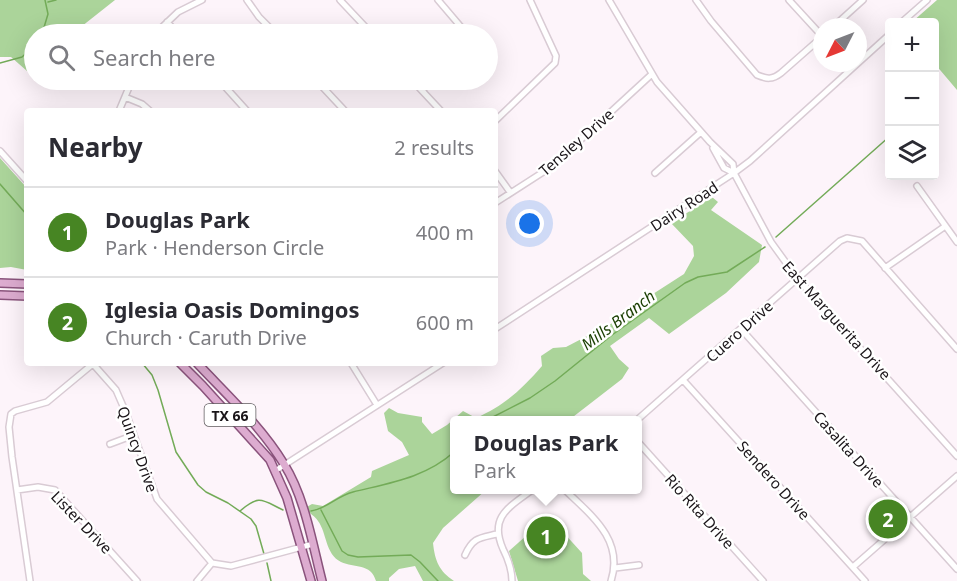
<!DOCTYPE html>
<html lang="en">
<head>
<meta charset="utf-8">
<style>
	:root { --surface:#fff; --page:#f7f7f7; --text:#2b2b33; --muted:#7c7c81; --line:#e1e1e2; --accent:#478523 }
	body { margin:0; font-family:"Noto Sans",sans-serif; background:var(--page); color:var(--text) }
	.controls { position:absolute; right:18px; top:18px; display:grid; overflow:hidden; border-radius:6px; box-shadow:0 6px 24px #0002 }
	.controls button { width:54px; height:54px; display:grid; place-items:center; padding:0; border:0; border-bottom:2px solid var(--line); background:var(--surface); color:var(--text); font:30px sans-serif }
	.compass { position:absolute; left:813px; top:18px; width:54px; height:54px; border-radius:50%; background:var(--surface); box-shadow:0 6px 24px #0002; rotate:228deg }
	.you { position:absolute; left:530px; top:224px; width:21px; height:21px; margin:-15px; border:4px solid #fff; border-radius:50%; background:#1a73e8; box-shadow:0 0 0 9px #1a73e833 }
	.badge { display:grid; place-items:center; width:39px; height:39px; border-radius:50%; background:var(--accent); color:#fff; font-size:20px; font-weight:700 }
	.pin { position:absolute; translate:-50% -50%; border:3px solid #fff; box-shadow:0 2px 6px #0006 }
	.popup { position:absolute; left:450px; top:416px; width:192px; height:78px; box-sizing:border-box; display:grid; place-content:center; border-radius:6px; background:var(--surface); filter:drop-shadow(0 2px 4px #0005); font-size:20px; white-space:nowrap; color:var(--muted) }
	.popup b { font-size:22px; color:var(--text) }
	.popup::after { content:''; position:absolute; left:50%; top:100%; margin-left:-12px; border:12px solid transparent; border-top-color:var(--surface) }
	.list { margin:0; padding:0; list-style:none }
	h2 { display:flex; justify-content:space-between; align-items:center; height:78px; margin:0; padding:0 24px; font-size:26px }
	h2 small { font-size:20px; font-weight:400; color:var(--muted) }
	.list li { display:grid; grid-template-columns:39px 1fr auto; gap:18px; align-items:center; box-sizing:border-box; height:90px; padding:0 24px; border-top:2px solid var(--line) }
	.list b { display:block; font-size:22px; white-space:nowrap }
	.list p { margin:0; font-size:20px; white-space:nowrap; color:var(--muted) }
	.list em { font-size:20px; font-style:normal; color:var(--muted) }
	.icon { flex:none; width:33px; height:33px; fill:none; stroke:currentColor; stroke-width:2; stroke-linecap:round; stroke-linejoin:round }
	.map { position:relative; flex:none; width:957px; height:581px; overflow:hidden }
	.search { position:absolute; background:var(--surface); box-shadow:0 6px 24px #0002; left:24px; top:24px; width:474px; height:66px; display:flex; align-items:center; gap:15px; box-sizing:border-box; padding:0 21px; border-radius:33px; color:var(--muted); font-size:22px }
	.panel { position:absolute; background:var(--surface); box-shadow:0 6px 24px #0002; left:24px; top:108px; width:474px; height:258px; border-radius:6px }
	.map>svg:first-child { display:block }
	.green { fill:#abd49a }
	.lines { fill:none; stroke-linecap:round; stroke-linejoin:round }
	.stream { stroke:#73ab58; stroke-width:1.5 }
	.minor-casing { stroke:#d9cbd4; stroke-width:8 }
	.major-casing { stroke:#8a537c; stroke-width:10 }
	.minor { stroke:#fff; stroke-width:5 }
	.major { stroke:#ddacd0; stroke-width:7 }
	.labels { text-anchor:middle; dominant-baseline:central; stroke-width:5; stroke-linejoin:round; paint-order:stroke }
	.shield { fill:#fff; stroke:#5f5b5e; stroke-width:1.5 }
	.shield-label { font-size:14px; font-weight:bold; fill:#1a1519 }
	.street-label { font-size:15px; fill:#1a1519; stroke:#fff }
	.water-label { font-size:16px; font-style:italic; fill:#193e01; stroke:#fff }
</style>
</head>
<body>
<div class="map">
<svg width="957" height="581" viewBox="0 0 957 581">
	<rect width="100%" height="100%" fill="#fdf4fa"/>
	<path class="green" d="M0,0H115L72,34H34V65L27,71L11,57H0Z
		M937,0H957V90L935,64L934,22H912Z
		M0,158L27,188V270L11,267L0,268Z
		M712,197L718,202L711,210L762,245L759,262L726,293L669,334L649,318L610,346L619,359L629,368L622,379L569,420H454V490H486L443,528L433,543C435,561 439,571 454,581H423L415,566L399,569L389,578V581H376C371,563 354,568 341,562C325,554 327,533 318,521C315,516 310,514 305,508L312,504L323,506L371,477L372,471L409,455L402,442L388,431L384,413L389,408L398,413L422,417V422L432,434L447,425L463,411L476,418C505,405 521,390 542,366L541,356L553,348L566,347L589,335L597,334L642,301L684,274L694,256L693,246L671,223Z
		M545,519L552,520L582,553L583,574L591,581H518L509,551Z"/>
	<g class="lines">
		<path class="stream" d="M48,2L56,0
			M42,34L48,14L45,0
			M0,63L22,57L34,46
			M0,184L27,215
			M776,237L890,136
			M142,363L152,375L158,390L176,452L198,485L206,492L228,503L251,519L256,526L264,554
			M487,420L530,398L555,381L612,335L685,283L698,277L727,272L765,247
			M321,510L342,551L348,555L358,557L411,555L420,562L438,581
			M240,511C260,494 262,500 283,510
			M311,511C326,509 337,496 353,492C389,483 425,478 454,452
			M267,563L271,581"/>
		<defs>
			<path id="minor" d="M247,0L259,17L276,34
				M340,0L372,34
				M438,0L467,34
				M609,0L657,82L710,142L733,164L734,173L771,242L797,278L957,456
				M696,0L711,21L757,75C767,79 772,80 781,73L822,37
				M789,0L822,36
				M167,22L178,34
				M902,22L927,0
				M833,27L863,0
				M155,34L178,12L202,0
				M858,63L890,34
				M219,80L247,111
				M316,80L345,111
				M412,80L441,111
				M422,90L434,80
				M125,97L142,104L150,111
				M119,111L132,80
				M495,121L555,63L556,56L530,0
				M713,148L724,168L734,173
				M0,151L27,181
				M495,171L510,192
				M655,173L701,132
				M917,186L957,242
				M495,203L551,167L652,74
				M885,268L944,227
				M495,329L734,173L750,161L858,63
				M741,329L957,569
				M351,363L377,405
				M93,364L116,390L126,413L157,499L212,563L231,566L313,544
				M683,380L865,581
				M637,420L840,241L847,238L862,241L957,349
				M638,442L763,581
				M110,444L134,435
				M275,471L443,363
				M17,490L38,487L55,490L137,581
				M565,490C592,516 624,540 611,581
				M465,555C473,537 480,538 497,534
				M853,567L957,476
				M615,568L639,565
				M30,581L12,457L9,427L11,414L15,411L47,402L94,363
				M197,581L212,563
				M512,581C512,570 508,559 503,549C489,517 508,508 532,490"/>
			<path id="major" d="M0,283L27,284
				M0,295L27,296
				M180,363L203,386L270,460L287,498L311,581
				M197,363C226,394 261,426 284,464C305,498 312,542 322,581"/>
		</defs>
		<use href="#minor" class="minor-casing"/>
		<use href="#major" class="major-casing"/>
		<use href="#minor" class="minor"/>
		<use href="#major" class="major"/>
	</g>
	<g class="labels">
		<rect class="shield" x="204.5" y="404" width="51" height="22" rx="4.5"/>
		<g class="shield-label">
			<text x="230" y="415">TX 66</text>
		</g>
		<g class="street-label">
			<text transform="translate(576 142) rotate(-41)">Tensley Drive</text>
			<text transform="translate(684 206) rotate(-33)">Dairy Road</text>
			<text transform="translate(837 320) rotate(48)">East Marguerita Drive</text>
			<text transform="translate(739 331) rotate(-42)">Cuero Drive</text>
			<text transform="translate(138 449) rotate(70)">Quincy Drive</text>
			<text transform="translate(849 449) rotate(48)">Casalita Drive</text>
			<text transform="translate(774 480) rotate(48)">Sendero Drive</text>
			<text transform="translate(700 511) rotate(48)">Rio Rita Drive</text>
			<text transform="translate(82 522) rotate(46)">Lister Drive</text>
		</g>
		<g class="water-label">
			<text transform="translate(618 320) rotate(-37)">Mills Branch</text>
		</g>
	</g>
</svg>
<div class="controls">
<button>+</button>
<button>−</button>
<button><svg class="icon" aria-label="layers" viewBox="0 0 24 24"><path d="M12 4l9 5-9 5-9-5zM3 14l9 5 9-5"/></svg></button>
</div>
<svg class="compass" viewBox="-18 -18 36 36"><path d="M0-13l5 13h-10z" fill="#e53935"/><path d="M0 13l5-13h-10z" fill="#7c7c81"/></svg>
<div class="you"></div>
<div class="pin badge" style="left:546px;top:536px">1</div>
<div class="popup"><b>Douglas Park</b>Park</div>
<div class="pin badge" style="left:888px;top:519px">2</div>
<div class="search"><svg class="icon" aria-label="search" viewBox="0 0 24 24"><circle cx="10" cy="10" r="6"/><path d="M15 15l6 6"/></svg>Search here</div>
<section class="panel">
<h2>Nearby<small>2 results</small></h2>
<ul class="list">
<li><span class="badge">1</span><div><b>Douglas Park</b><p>Park · Henderson Circle</p></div><em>400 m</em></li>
<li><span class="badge">2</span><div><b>Iglesia Oasis Domingos</b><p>Church · Caruth Drive</p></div><em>600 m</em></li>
</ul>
</section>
</div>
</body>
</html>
